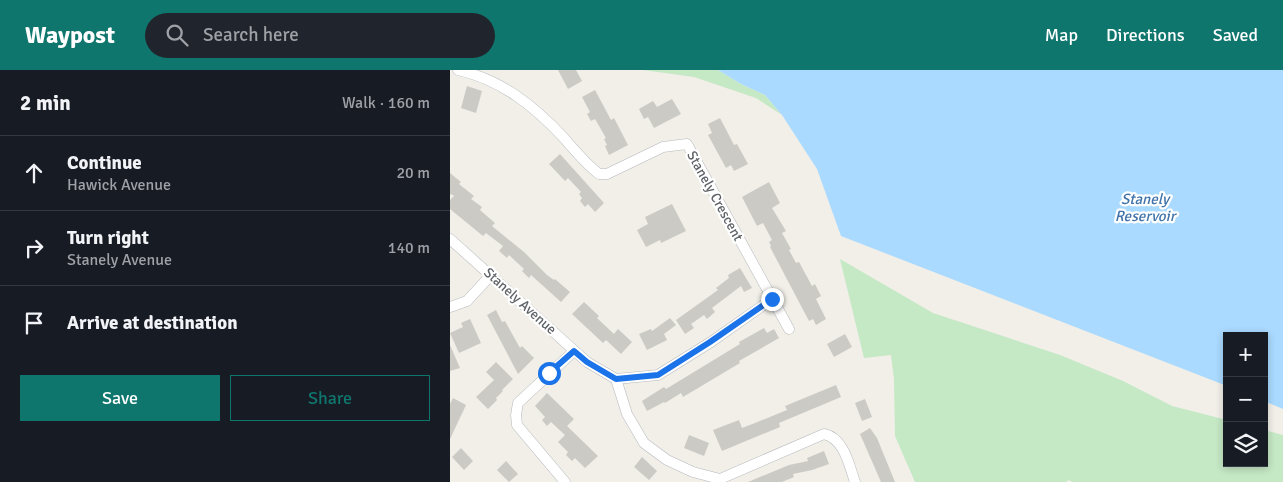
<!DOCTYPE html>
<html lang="en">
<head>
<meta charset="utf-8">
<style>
	:root { --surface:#171b24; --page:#20242c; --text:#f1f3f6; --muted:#9ea1a6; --line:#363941; --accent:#0f766e }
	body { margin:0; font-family:Signika,sans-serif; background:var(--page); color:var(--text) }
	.controls { position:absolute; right:15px; bottom:15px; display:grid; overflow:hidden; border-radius:0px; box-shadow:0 2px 8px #0003 }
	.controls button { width:45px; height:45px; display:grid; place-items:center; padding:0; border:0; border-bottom:1px solid var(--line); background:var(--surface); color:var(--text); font:25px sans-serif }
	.stop { position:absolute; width:15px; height:15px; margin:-11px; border:4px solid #1a73e8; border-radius:50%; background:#fff }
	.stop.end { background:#1a73e8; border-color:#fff; box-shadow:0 1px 5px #0008 }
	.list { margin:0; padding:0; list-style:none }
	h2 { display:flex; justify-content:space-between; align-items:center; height:65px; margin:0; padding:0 20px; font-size:21px }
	h2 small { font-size:16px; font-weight:400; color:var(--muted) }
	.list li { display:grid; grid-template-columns:32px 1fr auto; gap:15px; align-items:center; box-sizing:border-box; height:75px; padding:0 20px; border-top:1px solid var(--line) }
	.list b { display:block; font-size:19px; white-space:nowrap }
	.list p { margin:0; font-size:16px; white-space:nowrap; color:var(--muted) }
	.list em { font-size:16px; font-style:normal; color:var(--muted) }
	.actions { display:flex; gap:10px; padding:15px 20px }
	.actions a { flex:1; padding:11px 0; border:1px solid var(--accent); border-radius:0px; text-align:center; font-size:18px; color:var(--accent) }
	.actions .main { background:var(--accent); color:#fff }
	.icon { flex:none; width:28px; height:28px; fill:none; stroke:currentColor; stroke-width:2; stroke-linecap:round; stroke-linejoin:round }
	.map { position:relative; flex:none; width:833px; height:412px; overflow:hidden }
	header { display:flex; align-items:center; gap:30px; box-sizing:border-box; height:70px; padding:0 25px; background:var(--accent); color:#fff }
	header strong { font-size:24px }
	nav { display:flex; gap:28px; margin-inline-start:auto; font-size:18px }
	.search { width:350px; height:45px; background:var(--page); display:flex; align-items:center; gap:12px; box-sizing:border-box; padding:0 18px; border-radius:28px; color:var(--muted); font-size:19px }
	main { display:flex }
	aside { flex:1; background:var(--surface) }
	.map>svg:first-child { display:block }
	.green { fill:#c5e8c5 }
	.water { fill:#aadaff }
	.building { fill:#cccac5 }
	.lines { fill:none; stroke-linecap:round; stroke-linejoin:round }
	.street-casing { stroke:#b5b8bc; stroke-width:11 }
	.street { stroke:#fff; stroke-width:10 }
	.route { stroke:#1a73e8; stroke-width:6 }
	.labels { text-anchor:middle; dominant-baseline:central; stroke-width:4.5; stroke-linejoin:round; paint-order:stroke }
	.street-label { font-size:14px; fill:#5f6368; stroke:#fff }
	.water-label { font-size:15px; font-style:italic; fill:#4174aa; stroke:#fff }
</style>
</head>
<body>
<header>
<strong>Waypost</strong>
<div class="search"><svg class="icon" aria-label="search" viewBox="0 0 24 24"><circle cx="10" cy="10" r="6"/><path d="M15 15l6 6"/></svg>Search here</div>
<nav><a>Map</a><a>Directions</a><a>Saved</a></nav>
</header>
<main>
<aside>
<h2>2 min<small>Walk · 160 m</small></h2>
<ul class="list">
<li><svg class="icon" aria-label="ahead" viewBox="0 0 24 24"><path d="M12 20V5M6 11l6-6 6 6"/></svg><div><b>Continue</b><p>Hawick Avenue</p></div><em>20 m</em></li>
<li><svg class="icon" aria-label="right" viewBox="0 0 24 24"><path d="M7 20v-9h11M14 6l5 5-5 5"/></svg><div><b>Turn right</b><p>Stanely Avenue</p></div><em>140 m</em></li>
<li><svg class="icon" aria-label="arrive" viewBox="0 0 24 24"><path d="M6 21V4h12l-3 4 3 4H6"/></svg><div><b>Arrive at destination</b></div></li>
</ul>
<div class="actions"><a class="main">Save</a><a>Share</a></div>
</aside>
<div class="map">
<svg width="833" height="412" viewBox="0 0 833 412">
	<rect width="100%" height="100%" fill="#f1efe8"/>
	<path class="green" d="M193,0H268L291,14L315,25L332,45L306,28L244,7Z
		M390,189L483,243L610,285L673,311L722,336L777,350V393H814V360L833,365V412H622L619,410L616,412H465L445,366L444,309L441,285L414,288Z"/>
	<path class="water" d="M268,0H833V339L814,331V266H777V316L391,166L367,99L332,45L315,25L291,14Z"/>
	<path class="building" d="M108,0H126L132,11L118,19Z
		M17,16L32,21L26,43L11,38Z
		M145,20L161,50L164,48L178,75L159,85L155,76L157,75L154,69L156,68L145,49L141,51L137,44L140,42L132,27Z
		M222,29L231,44L204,58L198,47L194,49L189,39L203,31L207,37Z
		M270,48L284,75L287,74L298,94L284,101L281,95L276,98L258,65L262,63L258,54Z
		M110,84L154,133L145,142L138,134L135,137L130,131L132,128L129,124L131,122L118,108L115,111L99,94Z
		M0,103L11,112L9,114L24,126L21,129L32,137L30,140L45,153L42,156L74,182L97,205L104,210L105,209L120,222L111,232L81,205L79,208L72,201L74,199L59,185L57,188L49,181L53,176L36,163L33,166L0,139V130L4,126L1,124L0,125Z
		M319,112L330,133L322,138L336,161L332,163L341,179L339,180L346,193L349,192L362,216L365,214L371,226L366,229L376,249L366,255L363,249L359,251L320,177L321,176L319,172L322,170L313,153L307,156L292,127Z
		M222,134L236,161L211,173L210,170L196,177L187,160L198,154L195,147Z
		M290,198L302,218L294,222L291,216L262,238L265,242L257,249L254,245L241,254L244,258L235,264L226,250L268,220L266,218L279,208L278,205Z
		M134,232L149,246L147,248L164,264L168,259L182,272L171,284L156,270L153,273L122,244Z
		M46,240L52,252L55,251L70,278L72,276L84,288L68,304L37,245Z
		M220,248L226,255L214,264L217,270L197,280L189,264L201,259L202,261Z
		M20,249L31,273L9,283L0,263L13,257L11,253Z
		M314,258L317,263L324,259L329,268L289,291L290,293L233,327L231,323L215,333L214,332L197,341L192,331L214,317L216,319L290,274L289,272Z
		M395,264L402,277L384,287L377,274Z
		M0,275L10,298L0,301Z
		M46,292L63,309L52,320L53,321L46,328L47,330L38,339L26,327L44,310L36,302Z
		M386,315L391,327L329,353L330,357L272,381L263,360L289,350L292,358L305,353L337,340L335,336Z
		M97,323L124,349L117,356L148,386L135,398L125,388L122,391L116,385L118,382L108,372L115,365L101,352L97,356L92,350L95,347L85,336Z
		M3,328L16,335L0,369V334Z
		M415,329L422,347L412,351L405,333Z
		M420,358L427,368L445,412H431L410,364Z
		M239,365L259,373L254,386L234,378Z
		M11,378L23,391L14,400L2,387Z
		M374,381L379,394L362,400L343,404L344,407L332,412H298L339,395L358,391L357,388Z
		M192,387L207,401L199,410L184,397Z
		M56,391L68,404L59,412L47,400Z"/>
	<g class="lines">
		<defs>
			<path id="street" d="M8,0C52,10 84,36 114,68C125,81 136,94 149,104H157L213,77L237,74L339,259
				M0,169L137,292L166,309L208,305L261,272L322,229
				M0,237L17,231L41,205
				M166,309L177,344L194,373L217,390L243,402L270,409L271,412
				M270,409L374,364C394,368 399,395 405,412
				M115,412L67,355L66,345L68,333L124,281"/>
		</defs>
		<use href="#street" class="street-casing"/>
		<use href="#street" class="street"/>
	</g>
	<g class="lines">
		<path class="route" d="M99,303L124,281L137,292L166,309L208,305L260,272L322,229"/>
	</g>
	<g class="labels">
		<g class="street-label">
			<text transform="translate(265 126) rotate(61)">Stanely Crescent</text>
			<text transform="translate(70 231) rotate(42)">Stanely Avenue</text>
		</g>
		<g class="water-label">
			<text x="695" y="129">Stanely<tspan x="695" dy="17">Reservoir</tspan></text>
		</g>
	</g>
</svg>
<div class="controls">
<button>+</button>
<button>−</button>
<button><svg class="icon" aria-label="layers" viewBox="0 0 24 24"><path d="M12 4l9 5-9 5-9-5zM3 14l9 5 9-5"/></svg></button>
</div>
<div class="stop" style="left:99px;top:303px"></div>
<div class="stop end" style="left:322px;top:229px"></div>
</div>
</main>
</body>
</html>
